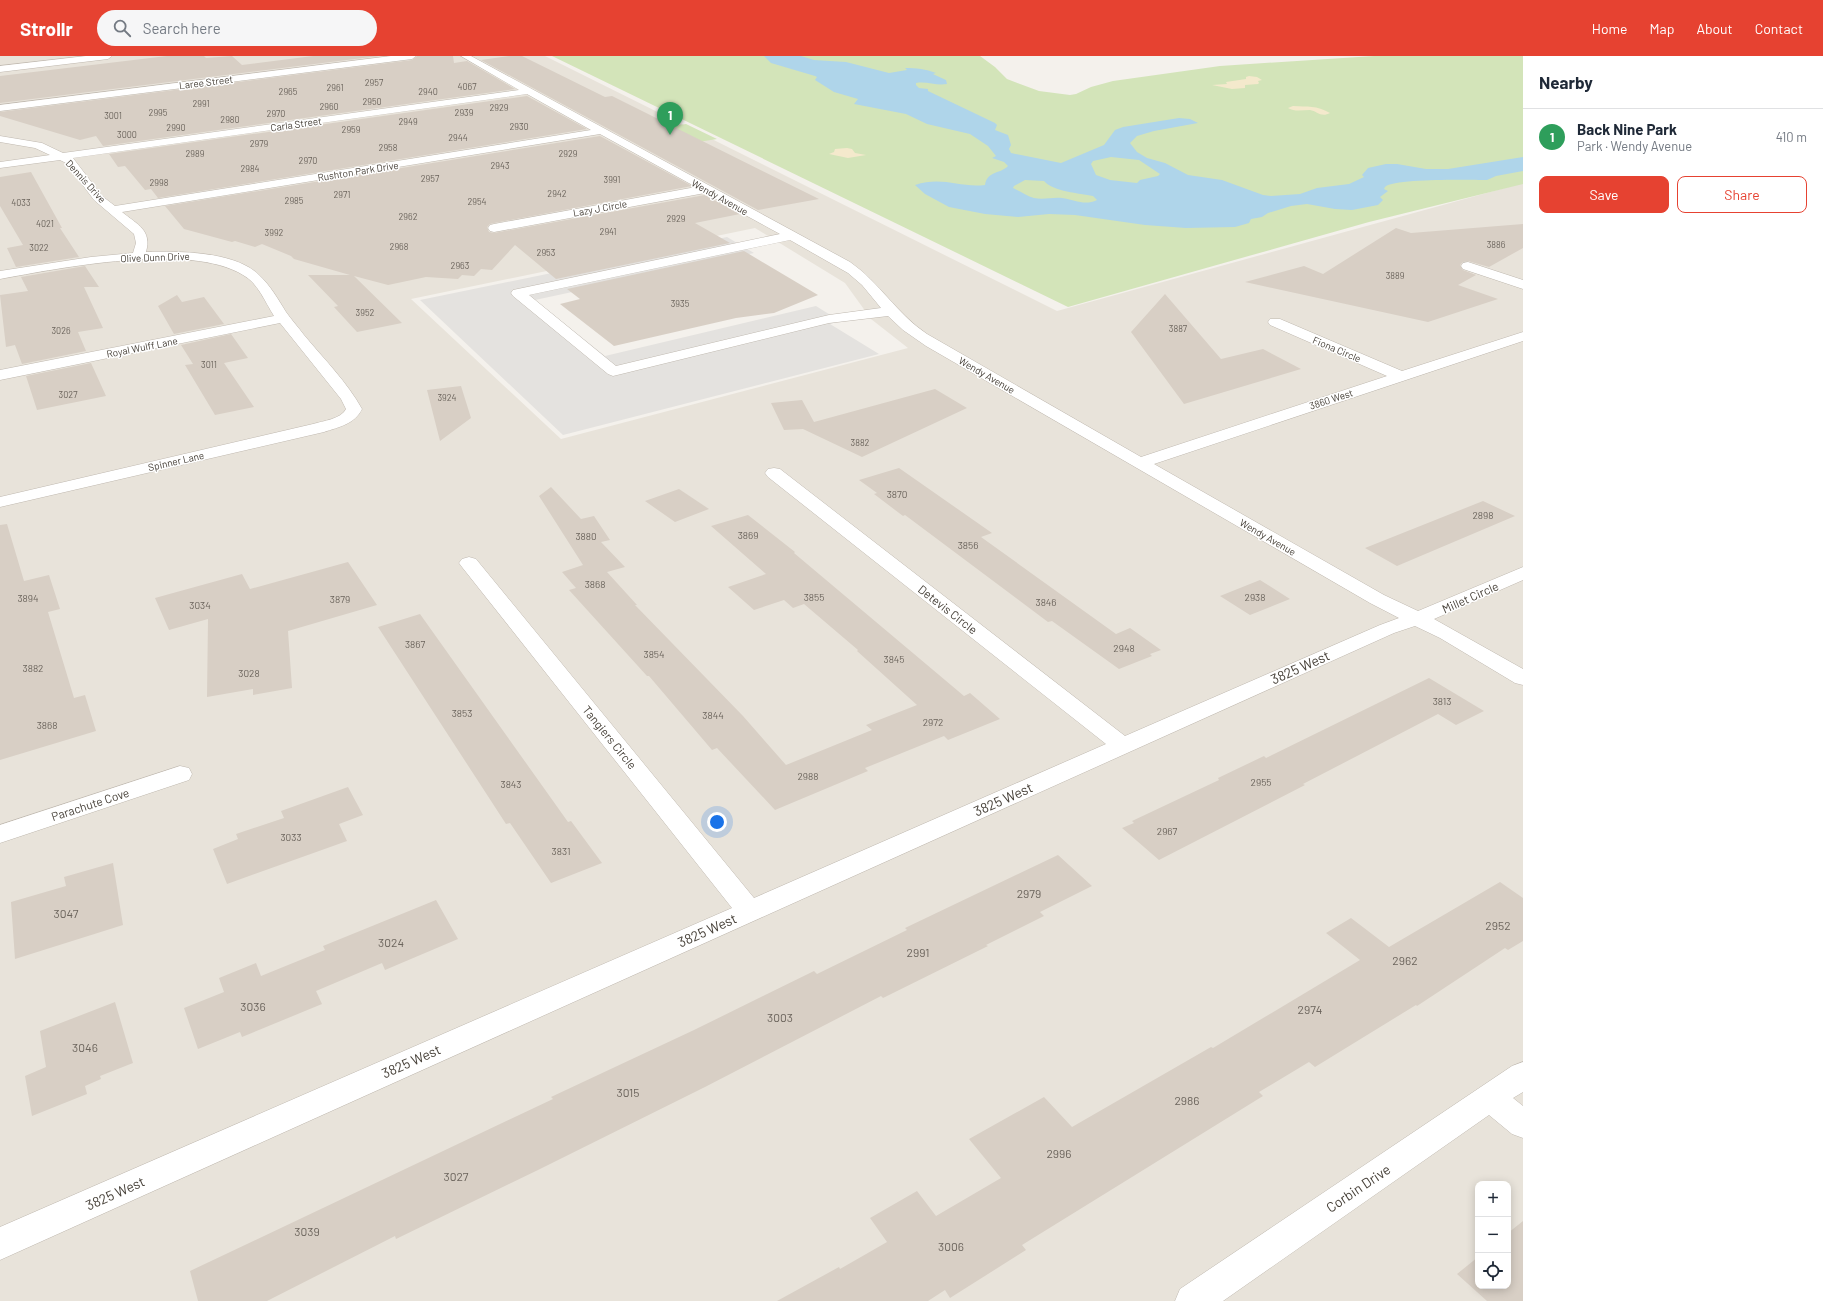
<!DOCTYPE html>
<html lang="en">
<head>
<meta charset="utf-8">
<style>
	:root { --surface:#fff; --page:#f6f6f7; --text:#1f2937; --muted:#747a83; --line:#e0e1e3; --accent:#e64231 }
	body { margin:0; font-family:Barlow,sans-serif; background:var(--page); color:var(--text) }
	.controls { position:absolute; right:12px; bottom:12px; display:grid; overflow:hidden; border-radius:8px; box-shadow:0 2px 10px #0003 }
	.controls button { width:36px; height:36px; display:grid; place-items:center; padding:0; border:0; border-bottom:1px solid var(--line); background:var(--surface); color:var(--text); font:20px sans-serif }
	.you { position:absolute; left:717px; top:766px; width:14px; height:14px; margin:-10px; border:3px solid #fff; border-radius:50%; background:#1a73e8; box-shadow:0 0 0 6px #1a73e833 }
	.badge { display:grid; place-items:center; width:26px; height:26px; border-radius:50%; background:var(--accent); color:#fff; font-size:13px; font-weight:700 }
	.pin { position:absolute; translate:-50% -33px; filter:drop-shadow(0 1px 2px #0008) }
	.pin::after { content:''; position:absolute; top:21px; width:14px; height:12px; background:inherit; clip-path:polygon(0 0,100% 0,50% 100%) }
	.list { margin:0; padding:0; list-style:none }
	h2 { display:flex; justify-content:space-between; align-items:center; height:52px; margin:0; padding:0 16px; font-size:17px }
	h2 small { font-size:13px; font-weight:400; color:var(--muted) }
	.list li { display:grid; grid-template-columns:26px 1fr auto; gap:12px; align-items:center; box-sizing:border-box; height:56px; padding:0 16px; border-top:1px solid var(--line) }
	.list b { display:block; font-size:15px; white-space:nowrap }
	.list p { margin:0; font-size:13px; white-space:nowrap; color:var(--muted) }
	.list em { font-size:13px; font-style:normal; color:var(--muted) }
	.actions { display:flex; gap:8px; padding:12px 16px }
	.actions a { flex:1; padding:9px 0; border:1px solid var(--accent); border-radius:8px; text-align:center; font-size:14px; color:var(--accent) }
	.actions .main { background:var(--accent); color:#fff }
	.icon { flex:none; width:22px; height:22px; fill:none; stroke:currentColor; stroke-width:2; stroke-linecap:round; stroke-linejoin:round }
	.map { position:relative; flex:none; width:1523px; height:1245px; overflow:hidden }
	header { display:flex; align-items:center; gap:24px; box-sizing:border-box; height:56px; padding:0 20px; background:var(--accent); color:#fff }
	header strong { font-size:19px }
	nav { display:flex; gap:22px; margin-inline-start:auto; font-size:14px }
	.search { width:280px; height:36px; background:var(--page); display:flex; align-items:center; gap:10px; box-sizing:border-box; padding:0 14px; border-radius:22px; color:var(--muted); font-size:15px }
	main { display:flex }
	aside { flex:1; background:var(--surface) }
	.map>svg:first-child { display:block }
	.residential { fill:#e8e3da; fill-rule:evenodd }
	.green { fill:#d3e4b9 }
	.sand { fill:#f4e9cc }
	.parking { fill:#e4e2df }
	.water { fill:#afd5ea; fill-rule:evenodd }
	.building { fill:#d8cfc5 }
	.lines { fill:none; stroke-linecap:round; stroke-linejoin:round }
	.minor-casing { stroke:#bfb8af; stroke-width:1 }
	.minor { fill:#fff; fill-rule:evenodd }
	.labels { text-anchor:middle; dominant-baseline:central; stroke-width:3; stroke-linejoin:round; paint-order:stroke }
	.far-number-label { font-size:9px; fill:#6c655d }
	.far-street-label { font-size:10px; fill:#48423a; stroke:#fff }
	.number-label { font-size:10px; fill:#6c655d }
	.street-label { font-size:12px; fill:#48423a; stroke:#fff }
	.near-number-label { font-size:12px; fill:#6c655d }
	.near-street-label { font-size:14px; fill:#48423a; stroke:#fff }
</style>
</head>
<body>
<header>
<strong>Strollr</strong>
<div class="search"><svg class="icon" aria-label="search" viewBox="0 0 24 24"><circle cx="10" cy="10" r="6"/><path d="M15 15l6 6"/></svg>Search here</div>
<nav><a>Home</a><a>Map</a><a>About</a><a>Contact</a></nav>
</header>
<main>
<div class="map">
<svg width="1523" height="1245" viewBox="0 0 1523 1245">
	<rect width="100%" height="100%" fill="#f4f1ec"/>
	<path class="residential" d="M0,0H545L1057,255L1523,127V1245H0ZM755,172L845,227L871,263L908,292L561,383L411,243ZM1478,1128H1508V1230H1478Z"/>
	<path class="green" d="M552,0H980L995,11L1007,23L1039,35L1070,39L1076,38L1091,31L1113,25L1220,10L1374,0H1523V128L1369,166L1068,251Z
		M686,68L717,83L656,93L626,77Z"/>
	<path class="sand" d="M1249,20L1257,21L1262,24L1258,25L1259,27L1258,28L1245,29V32L1232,33L1212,29L1227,28L1226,26L1246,23V21Z
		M1293,50C1308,51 1316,49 1330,57C1321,62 1317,55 1310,54C1302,54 1295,56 1288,52Z
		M847,92L852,93L855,97L866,99L848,102L829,98L834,96L835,93Z"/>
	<path class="parking" d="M727,181L754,197L535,244L605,300L816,250L840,265L830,268L879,298L563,379L420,244Z"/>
	<path class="water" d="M764,0H801L814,4L846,6L889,17L907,14L905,12C916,12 926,13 936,17L933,18L935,19L946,24L947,28C936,30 927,25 916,27V29L919,32L928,33V35L995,67L997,69L995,74L1008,79L1011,89L1009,93L1011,97L1061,107L1104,89L1115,74L1123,71L1179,62L1190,63L1198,67L1154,75L1137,80L1130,87L1137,96L1147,102L1165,107L1188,119L1222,124L1263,139L1271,140L1300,138L1317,132L1349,128L1364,121L1362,119L1368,112L1386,108H1397L1426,113H1448L1523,101V115L1496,120L1487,124C1469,124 1395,122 1385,131L1384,133L1388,135L1380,141L1383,144L1378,149L1352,154L1335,153L1307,148L1291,150L1268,157L1262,161L1251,163L1249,167L1235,171L1186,172L1145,169L1075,159L1049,158L1018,161L985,158L949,151L925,138L915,129C943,120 959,132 985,129C987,115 1000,118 1008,110L1004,106L992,102L996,100L988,90L970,78L927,68L906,58L854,48L858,43L834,36L815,24L817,21L815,20L771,7ZM1111,101L1139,104L1160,118L1158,120L1140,124L1137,127L1110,124L1096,119L1091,108L1093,105ZM1025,124L1044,125C1054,136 1079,137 1093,140L1097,144C1085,150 1075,144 1062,142C1053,141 1043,144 1034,142C1027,140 1020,135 1013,132L1014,130Z"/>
	<path class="building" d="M167,0H204L206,2L232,0L242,9L313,0H379L0,47V20Z
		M417,0H453L454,7L467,5L515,33L103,90L96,80L80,84L0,60V56L412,4Z
		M509,0H522L605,41L612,40L819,143L758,154L481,4Z
		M527,40L587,73L158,142L151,133L145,134L125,110L118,111L109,98Z
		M600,80L692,130L494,167L490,168L487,171L489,176L494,177L705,139L740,158L695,167L730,187L556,223L515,189L492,214L481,213L474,220L462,219L458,223L426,221L388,229L354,220L402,267L357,276L334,251L338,250L308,219H350L294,203L291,200L262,188L255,191L235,185L232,186L184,173L165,150Z
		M31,116L62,172H60L79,201L16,211L7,192L23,189L0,150V121Z
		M1523,168V192L1489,211L1468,205L1463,206L1460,209L1463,214L1476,219L1458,229L1498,243L1428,266L1245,226L1304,210L1323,218L1396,172L1411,177Z
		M744,195L818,239L774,257L736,262L614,290L560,248L580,243L567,233Z
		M85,210L99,231H84L103,272L78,276L86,295L22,308L15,289L6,291L0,239L28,235L21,221Z
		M1165,238L1221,303L1263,293L1301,313L1184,348L1131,276Z
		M177,239L182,246L204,241L224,268L174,278L158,250Z
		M231,278L248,302L224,307L254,351L215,359L185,309L193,308L181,289Z
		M91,307L106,340L37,354L26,320Z
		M461,330L471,362L440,385L427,334Z
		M935,333L967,352L862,401L803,373L784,374L771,347L802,344L814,366Z
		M899,412L992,477L981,481L1116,578L1130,572L1161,594L1150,598L1152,600L1119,613L1052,565L1048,566L905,459L903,460L874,438L877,437L859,424Z
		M551,431L581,463L594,460L610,484L601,486L625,511L607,516L637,549H635L743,660L786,709L872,674L866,669L917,649L857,595L858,594L804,548L793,552L784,544L754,554L728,531L766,518L711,470L748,459L795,496L794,497L964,640L970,637L1000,663L948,684L944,680L865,712L868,715L775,754L717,692L712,694L649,620H647L569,534L576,532L562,516L583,509L539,440Z
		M679,433L709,453L675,466L645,445Z
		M1483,445L1515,460L1397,510L1365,492Z
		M7,468L24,525L49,519L60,553L48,556L74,642L85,639L96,675L0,704V469Z
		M348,506L377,549L288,575L292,632L253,639V633L207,641L208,563L169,574L155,542L242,518L250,533Z
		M1260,524L1290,543L1250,559L1220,540Z
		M420,558L568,766L571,765L602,807L551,827L510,767L506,768L378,571Z
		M1429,622L1484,655L1456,669L1438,658L1303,728L1305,729L1159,804L1122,772L1134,767L1132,765L1219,724L1218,722L1264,700L1266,702Z
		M348,731L363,759L339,768L347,785L227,828L213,793L238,783L236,778L284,762L281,755Z
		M1058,799L1092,830L1040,856L1044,860L986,889L988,890L883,942L881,940L705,1031L538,1114L396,1183L395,1180L267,1245H198L190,1215L553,1043L551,1041L694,974L814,915L817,918L907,874L905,872Z
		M113,807L123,869L15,903L11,846L66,830L64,821Z
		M1500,826L1523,842V885L1508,894L1505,892L1417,950L1416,949L1315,1011L1309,1006L1259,1036L1263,1040L1022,1189L1026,1194L950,1242L945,1234L928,1245H777L839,1211L840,1213L887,1186L870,1162L917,1135L936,1160L1001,1122L969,1083L1044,1041L1072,1071L1211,991L1213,992L1360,904L1326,877L1351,862L1389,891Z
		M436,844L458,883L385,914L382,907L316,935L322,948L242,981L240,976L198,993L184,952L224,936L219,922L256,907L261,920L325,894L323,890Z
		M115,946L133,1007L100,1020L101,1023L85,1030L87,1038L32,1060L25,1020L46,1011L40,975Z
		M1523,1165V1245H1487L1457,1218L1478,1201V1230H1508V1177Z"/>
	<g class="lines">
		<defs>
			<path id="minor" d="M86,0H112L108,3L0,16V10Z
				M391,0H416L412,3L0,55V49Z
				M461,0H471L850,206C879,226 897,258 927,278L1141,401L1387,320L1270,269L1268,266L1270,263H1280L1402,315L1523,276V285L1154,408L1384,539L1418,555L1523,511V524L1434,563L1523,613V629L1515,627L1440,582L1415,570L1394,577L0,1204V1171L732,852L462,511L459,507L462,503L469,501L476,503L754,842L1106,688L768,421L765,417L768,413L774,412L780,413L1125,680L1380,569L1399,562L1370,547L926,290L903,274L888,260L829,267L613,320L608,318L513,240L511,237L513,234L780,178L705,137L494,176L490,175L488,172L490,169L494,168L696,131L600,78L122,156C138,169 152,174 146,196C178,195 235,195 259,219C270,229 278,243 286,256C291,263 298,271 304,279C324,303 347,326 362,353C355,368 339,371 324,376L0,451V441L313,368C323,365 341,363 346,353L341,343L280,267L0,324V314L274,260C265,246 258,227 243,219C189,186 61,212 0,223V215L91,201L133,197L136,187L134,178L94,144L66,107L60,104L0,112V106L50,99L35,92L0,86V80L42,87L63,97L519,34ZM527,38L591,74L115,150L102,140L73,102ZM790,184L848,217L862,229L881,252L829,259L616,310L529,239Z
				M1468,206L1523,224V233L1463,213L1461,210L1463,207Z
				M180,710L189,712L192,718L189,724L0,787V769Z
				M1523,1006V1036L1513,1042L1523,1050V1082L1512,1078L1489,1059L1223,1245H1175L1180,1233L1512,1010Z"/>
		</defs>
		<use href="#minor" class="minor-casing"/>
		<use href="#minor" class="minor"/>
	</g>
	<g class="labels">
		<g class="far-number-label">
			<text x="374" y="26">2957</text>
			<text x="467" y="30">4067</text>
			<text x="335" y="31">2961</text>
			<text x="288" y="35">2965</text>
			<text x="428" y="35">2940</text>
			<text x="372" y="45">2950</text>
			<text x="201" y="47">2991</text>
			<text x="329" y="50">2960</text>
			<text x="499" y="51">2929</text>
			<text x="158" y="56">2995</text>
			<text x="464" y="56">2939</text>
			<text x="276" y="57">2970</text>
			<text x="113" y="59">3001</text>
			<text x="230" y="63">2980</text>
			<text x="408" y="65">2949</text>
			<text x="519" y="70">2930</text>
			<text x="176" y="71">2990</text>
			<text x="351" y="73">2959</text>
			<text x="127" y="78">3000</text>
			<text x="458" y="81">2944</text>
			<text x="259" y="87">2979</text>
			<text x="388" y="91">2958</text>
			<text x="195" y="97">2989</text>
			<text x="568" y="97">2929</text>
			<text x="308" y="104">2970</text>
			<text x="500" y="109">2943</text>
			<text x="250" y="112">2984</text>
			<text x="430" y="122">2957</text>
			<text x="612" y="123">3991</text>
			<text x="159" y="126">2998</text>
			<text x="557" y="137">2942</text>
			<text x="342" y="138">2971</text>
			<text x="294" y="144">2985</text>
			<text x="477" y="145">2954</text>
			<text x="21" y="146">4033</text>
			<text x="408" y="160">2962</text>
			<text x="676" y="162">2929</text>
			<text x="45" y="167">4021</text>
			<text x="608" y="175">2941</text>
			<text x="274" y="176">3992</text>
			<text x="1496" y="188">3886</text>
			<text x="399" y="190">2968</text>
			<text x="39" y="191">3022</text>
			<text x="546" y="196">2953</text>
			<text x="460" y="209">2963</text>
			<text x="1395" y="219">3889</text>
			<text x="680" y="247">3935</text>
			<text x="365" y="256">3952</text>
			<text x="1178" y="272">3887</text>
			<text x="61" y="274">3026</text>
			<text x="209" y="308">3011</text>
			<text x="68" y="338">3027</text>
			<text x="447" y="341">3924</text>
			<text x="860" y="386">3882</text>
		</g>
		<g class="far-street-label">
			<text transform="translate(206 26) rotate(-7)">Laree Street</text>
			<text transform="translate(296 68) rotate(-8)">Carla Street</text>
			<text transform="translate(358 115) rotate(-9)">Rushton Park Drive</text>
			<text transform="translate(86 125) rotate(48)">Dennis Drive</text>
			<text transform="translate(720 141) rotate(29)">Wendy Avenue</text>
			<text transform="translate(600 152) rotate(-10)">Lazy J Circle</text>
			<text transform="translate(155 201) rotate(-2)">Olive Dunn Drive</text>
			<text transform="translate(142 291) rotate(-11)">Royal Wulff Lane</text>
			<text transform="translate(1337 293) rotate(23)">Fiona Circle</text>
			<text transform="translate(987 319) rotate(30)">Wendy Avenue</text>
			<text transform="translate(1331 343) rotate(-18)">3860 West</text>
			<text transform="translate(176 405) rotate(-13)">Spinner Lane</text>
			<text transform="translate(1268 481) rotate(30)">Wendy Avenue</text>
		</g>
		<g class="number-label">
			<text x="897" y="438">3870</text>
			<text x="1483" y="459">2898</text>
			<text x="748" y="479">3869</text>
			<text x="586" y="480">3880</text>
			<text x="968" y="489">3856</text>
			<text x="595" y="528">3868</text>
			<text x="814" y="541">3855</text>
			<text x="1255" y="541">2938</text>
			<text x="28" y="542">3894</text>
			<text x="340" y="543">3879</text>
			<text x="1046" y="546">3846</text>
			<text x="200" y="549">3034</text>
			<text x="415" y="588">3867</text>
			<text x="1124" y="592">2948</text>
			<text x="654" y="598">3854</text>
			<text x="894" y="603">3845</text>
			<text x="33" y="612">3882</text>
			<text x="249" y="617">3028</text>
			<text x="1442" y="645">3813</text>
			<text x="462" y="657">3853</text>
			<text x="713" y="659">3844</text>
			<text x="933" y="666">2972</text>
			<text x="47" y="669">3868</text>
			<text x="808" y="720">2988</text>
			<text x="1261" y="726">2955</text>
			<text x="511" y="728">3843</text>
			<text x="1167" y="775">2967</text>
			<text x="291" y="781">3033</text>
			<text x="561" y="795">3831</text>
		</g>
		<g class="street-label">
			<text transform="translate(1470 541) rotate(-24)">Millet Circle</text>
			<text transform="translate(948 553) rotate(38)">Detevis Circle</text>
			<text transform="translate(610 681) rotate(51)">Tangiers Circle</text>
			<text transform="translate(90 748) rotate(-18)">Parachute Cove</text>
		</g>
		<g class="near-number-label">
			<text x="1029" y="837">2979</text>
			<text x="66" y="857">3047</text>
			<text x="1498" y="869">2952</text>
			<text x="391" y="886">3024</text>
			<text x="918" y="896">2991</text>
			<text x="1405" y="904">2962</text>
			<text x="253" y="950">3036</text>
			<text x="1310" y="953">2974</text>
			<text x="780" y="961">3003</text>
			<text x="85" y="991">3046</text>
			<text x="628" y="1036">3015</text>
			<text x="1187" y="1044">2986</text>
			<text x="1059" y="1097">2996</text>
			<text x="456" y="1120">3027</text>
			<text x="307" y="1175">3039</text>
			<text x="951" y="1190">3006</text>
		</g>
		<g class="near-street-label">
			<text transform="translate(1300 611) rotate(-24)">3825 West</text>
			<text transform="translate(1003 743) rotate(-24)">3825 West</text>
			<text transform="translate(707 874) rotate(-24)">3825 West</text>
			<text transform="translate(411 1005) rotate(-24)">3825 West</text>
			<text transform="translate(1358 1132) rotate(-34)">Corbin Drive</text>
			<text transform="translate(115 1137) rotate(-24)">3825 West</text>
		</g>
	</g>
</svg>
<div class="controls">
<button>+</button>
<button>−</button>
<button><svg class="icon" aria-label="locate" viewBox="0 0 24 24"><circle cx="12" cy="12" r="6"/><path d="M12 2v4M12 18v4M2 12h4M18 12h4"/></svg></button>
</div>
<div class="you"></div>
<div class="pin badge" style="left:670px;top:79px;background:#2e9e5b">1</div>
</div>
<aside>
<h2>Nearby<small></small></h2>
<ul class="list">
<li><span class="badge" style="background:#2e9e5b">1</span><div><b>Back Nine Park</b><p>Park · Wendy Avenue</p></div><em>410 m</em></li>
</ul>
<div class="actions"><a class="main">Save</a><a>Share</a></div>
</aside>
</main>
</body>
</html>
